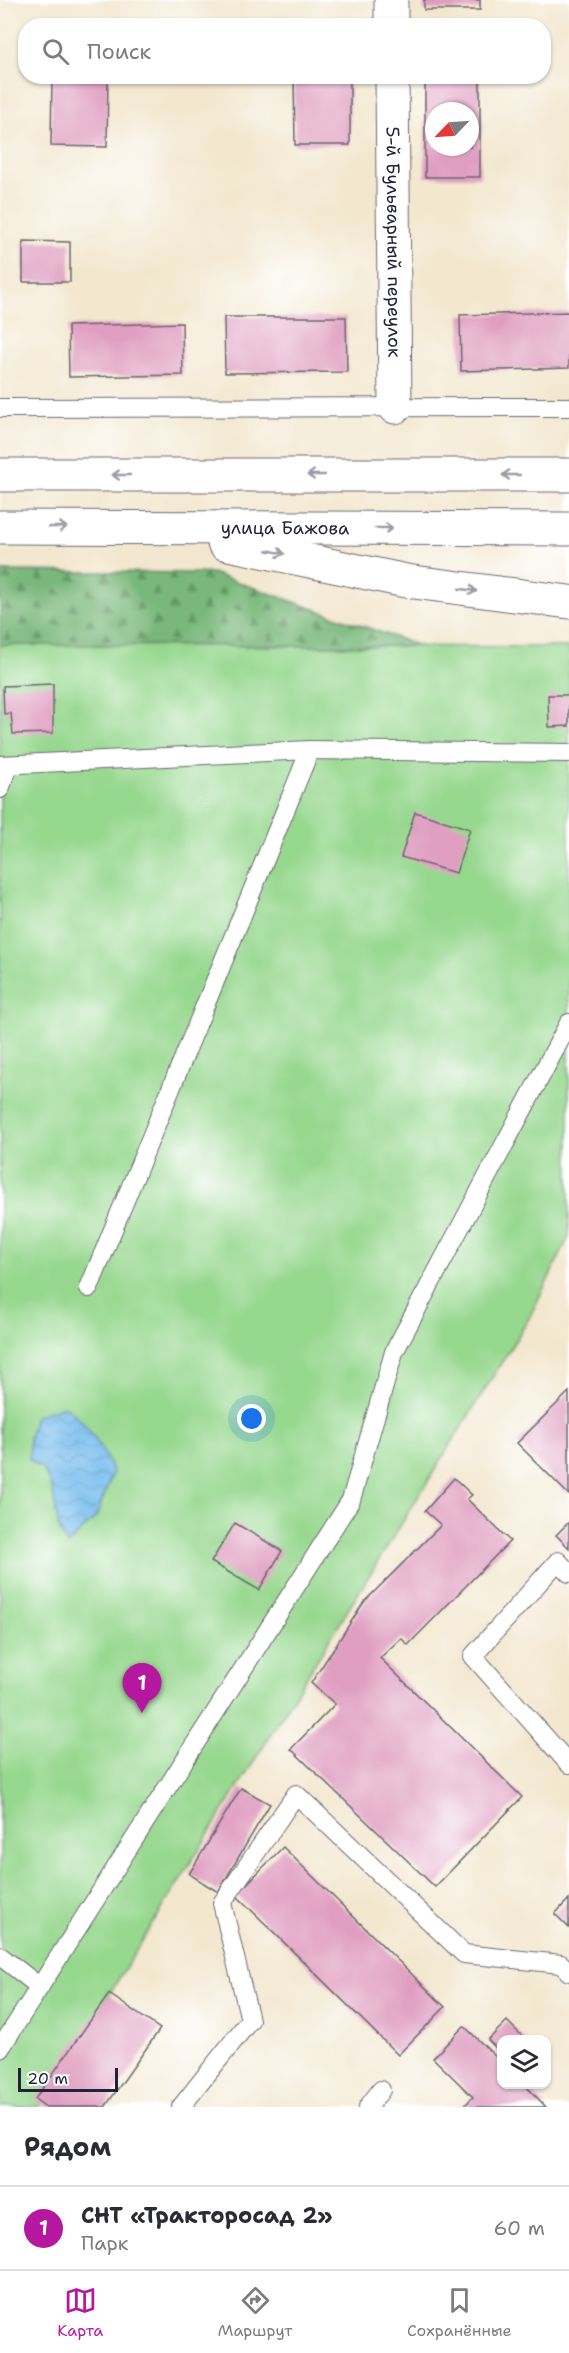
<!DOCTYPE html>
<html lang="ru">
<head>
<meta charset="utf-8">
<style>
	:root { --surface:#fff; --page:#f2f2f3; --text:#2b2b33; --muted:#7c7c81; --line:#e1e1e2; --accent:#b5179e }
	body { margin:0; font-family:"Shantell Sans",sans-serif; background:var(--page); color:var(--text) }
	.controls { position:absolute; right:18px; bottom:18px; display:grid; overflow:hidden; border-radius:12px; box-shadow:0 2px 4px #0004 }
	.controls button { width:54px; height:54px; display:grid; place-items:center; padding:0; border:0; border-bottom:2px solid var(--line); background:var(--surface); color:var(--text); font:30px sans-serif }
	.compass { position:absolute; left:425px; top:102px; width:54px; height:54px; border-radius:50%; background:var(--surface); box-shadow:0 2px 4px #0004; rotate:245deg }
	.scale { position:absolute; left:18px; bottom:15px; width:100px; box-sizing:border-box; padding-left:6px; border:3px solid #22223b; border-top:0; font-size:16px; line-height:21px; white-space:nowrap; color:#22223b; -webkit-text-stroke:4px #fff; paint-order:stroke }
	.you { position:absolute; left:252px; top:1419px; width:21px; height:21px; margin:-15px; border:4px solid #fff; border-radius:50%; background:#1a73e8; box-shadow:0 0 0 9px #1a73e833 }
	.badge { display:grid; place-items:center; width:39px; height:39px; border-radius:50%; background:var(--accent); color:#fff; font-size:20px; font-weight:700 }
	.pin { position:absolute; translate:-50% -50px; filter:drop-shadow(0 2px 3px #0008) }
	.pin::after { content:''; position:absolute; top:32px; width:21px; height:18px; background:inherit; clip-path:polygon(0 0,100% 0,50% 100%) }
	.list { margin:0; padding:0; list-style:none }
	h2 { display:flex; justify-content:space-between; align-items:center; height:78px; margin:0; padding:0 24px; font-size:26px }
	h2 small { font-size:20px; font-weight:400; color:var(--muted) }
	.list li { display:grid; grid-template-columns:39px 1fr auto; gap:18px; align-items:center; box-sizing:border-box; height:84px; padding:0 24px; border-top:2px solid var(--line) }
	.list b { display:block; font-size:22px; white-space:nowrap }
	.list p { margin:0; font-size:20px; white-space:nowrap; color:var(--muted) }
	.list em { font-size:20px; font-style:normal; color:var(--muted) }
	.icon { flex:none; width:33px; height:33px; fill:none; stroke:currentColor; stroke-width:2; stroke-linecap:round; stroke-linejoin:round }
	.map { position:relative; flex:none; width:569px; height:2107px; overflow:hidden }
	.search { position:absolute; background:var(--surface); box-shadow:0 2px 4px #0004; left:18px; right:18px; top:18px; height:66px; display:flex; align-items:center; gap:15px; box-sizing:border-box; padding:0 21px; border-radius:24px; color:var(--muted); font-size:22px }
	.sheet { height:162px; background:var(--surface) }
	nav { display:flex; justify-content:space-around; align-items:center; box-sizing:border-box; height:84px; border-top:2px solid var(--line); background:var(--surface); font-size:16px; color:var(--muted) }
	nav a { display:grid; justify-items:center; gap:3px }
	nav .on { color:var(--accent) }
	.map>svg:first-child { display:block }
	.forest { fill:url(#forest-firs); stroke:#4e6d5a; stroke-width:1.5 }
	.garden { fill:#97d88f; stroke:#5c7d65; stroke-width:1.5 }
	.water { fill:url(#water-waves); stroke:#4c7094; stroke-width:1.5 }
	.building { fill:#e09fc1; fill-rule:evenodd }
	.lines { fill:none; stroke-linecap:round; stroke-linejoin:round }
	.lane-casing { stroke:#6b676f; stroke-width:20 }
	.street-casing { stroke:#6b676f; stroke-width:35 }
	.primary-casing { stroke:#6b676f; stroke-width:35 }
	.lane { stroke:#fff; stroke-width:18 }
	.street { stroke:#fff; stroke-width:33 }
	.primary { stroke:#fff; stroke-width:33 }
	.oneway { stroke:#9c9ca7 }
	.labels { text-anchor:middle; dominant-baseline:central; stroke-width:6; stroke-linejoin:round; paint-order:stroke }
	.street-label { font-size:18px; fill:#22223b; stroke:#fff }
</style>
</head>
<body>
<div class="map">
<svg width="569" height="2107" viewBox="0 0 569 2107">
	<defs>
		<pattern id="forest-firs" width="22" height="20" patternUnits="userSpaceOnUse" patternTransform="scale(1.5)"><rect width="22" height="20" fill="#79b87a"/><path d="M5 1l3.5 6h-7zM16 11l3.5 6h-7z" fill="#639565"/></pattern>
		<pattern id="water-waves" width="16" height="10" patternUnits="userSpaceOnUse" patternTransform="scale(1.5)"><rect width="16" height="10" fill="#77bdee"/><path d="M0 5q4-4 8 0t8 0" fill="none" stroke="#67a2cd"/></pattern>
	</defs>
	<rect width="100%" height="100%" fill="#fff"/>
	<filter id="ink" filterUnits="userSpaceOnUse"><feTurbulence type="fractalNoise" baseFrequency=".0167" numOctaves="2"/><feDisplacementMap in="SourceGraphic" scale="12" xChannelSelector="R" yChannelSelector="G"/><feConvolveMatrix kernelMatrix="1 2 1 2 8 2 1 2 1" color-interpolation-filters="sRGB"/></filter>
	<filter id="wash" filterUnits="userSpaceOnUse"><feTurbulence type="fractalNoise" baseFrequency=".008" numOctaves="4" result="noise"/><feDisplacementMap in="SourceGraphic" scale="24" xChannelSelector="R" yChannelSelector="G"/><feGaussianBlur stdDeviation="1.35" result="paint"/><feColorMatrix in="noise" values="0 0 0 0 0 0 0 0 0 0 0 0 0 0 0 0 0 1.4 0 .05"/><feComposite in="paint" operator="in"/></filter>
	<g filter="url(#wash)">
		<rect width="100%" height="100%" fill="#f3e7cf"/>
		<path class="forest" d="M0,571L212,573L420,646L0,645Z"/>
		<path class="garden" d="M0,645L569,647V1237L528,1320L39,2107H0Z"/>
		<path class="water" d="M65,1406C89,1425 100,1444 113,1472L96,1517L67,1545L58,1526L53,1490L44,1471L29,1459V1438L35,1416Z"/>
		<g id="blocks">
			<path class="building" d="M424,0H480V10H424Z
				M52,76H108L107,147L51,146Z
				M294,76H350V145H295Z
				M425,76H480V177H425ZM434,111H470V147H434Z
				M23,241L70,242V282H23Z
				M569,312V368L461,371L460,315Z
				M224,317H346L347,372L225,373Z
				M182,323L183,375L69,377L68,326Z
				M53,684V733L13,734L11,713L4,714L3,686Z
				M548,695H569V726L549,727Z
				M415,812L470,829L456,873L401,857Z
				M569,1392V1495L517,1443Z
				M454,1478L472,1495L467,1499L510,1541L408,1645L401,1638L380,1658L522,1797L435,1887L291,1749L335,1704L311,1683L364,1602L441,1525L425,1511Z
				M569,1522V1548L556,1535Z
				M235,1523L282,1551L259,1590L211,1562Z
				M241,1788L270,1804L218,1892L189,1874Z
				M283,1847L445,2007L398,2055L236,1895Z
				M569,1899V1928L555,1914Z
				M109,1994L160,2029L105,2107H46L35,2099Z
				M507,2021L526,2040H502V2054L488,2040Z
				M464,2026L502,2063V2084H524L546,2107H463L473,2097L433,2058Z"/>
		</g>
	</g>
	<g filter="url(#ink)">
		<use href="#blocks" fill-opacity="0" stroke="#6b676f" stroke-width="1.5"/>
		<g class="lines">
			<defs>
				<path id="lane" d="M0,408L569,407
					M0,765L310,750L569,753
					M0,789L9,766
					M89,1288L310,750
					M569,1573L558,1561L473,1656L569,1764
					M0,1956L40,1987
					M0,2049L351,1500L394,1352L569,1023
					M181,2107L250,2020L222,1903L296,1794L464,1954L561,1964L569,1972
					M368,2107L381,2090"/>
				<g id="street">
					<path d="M391,0V26"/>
					<path id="s1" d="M392,76L395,407"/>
				</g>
				<g id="primary">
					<path d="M0,475H569"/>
					<path id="s2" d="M0,527L569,529"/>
					<path d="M224,543L406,581L569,602"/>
				</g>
			</defs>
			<use href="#lane" class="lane-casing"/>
			<use href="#street" class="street-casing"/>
			<use href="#primary" class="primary-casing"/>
			<use href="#lane" class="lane"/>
			<use href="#street" class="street"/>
			<use href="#primary" class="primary"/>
		</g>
		<defs><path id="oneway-shaft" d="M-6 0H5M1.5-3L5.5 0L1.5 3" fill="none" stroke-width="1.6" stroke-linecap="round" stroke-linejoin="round" transform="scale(1.5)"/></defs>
		<g class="oneway">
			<use href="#oneway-shaft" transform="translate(121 475) rotate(180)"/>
			<use href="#oneway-shaft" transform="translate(316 475) rotate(180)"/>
			<use href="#oneway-shaft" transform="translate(511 475) rotate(180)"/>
			<use href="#oneway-shaft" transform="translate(58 527)"/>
			<use href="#oneway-shaft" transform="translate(384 528)"/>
			<use href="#oneway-shaft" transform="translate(276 552) rotate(11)"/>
			<use href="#oneway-shaft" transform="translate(468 590) rotate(8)"/>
		</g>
	</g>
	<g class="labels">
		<g class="street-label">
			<text stroke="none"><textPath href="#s1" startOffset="166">5-й Бульварный переулок</textPath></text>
			<text stroke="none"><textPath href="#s2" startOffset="285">улица Бажова</textPath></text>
		</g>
	</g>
</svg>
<div class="controls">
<button><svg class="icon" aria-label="layers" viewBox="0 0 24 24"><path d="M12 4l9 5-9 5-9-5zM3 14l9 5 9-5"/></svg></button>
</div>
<svg class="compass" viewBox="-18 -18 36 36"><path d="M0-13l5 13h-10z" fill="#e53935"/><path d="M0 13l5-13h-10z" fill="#7c7c81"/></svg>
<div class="scale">20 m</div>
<div class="you"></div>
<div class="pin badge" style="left:142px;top:1713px">1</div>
<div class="search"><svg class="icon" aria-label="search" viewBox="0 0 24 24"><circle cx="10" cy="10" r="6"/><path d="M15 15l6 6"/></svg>Поиск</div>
</div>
<section class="sheet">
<h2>Рядом<small></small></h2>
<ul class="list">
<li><span class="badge">1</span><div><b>СНТ «Тракторосад 2»</b><p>Парк</p></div><em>60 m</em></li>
</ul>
</section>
<nav>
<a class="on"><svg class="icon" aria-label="map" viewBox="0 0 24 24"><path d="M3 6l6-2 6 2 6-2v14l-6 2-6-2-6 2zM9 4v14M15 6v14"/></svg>Карта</a>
<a><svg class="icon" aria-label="directions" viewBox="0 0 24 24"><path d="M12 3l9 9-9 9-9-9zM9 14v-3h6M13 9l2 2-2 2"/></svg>Маршрут</a>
<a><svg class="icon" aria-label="saved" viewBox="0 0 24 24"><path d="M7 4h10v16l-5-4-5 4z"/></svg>Сохранённые</a>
</nav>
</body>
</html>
